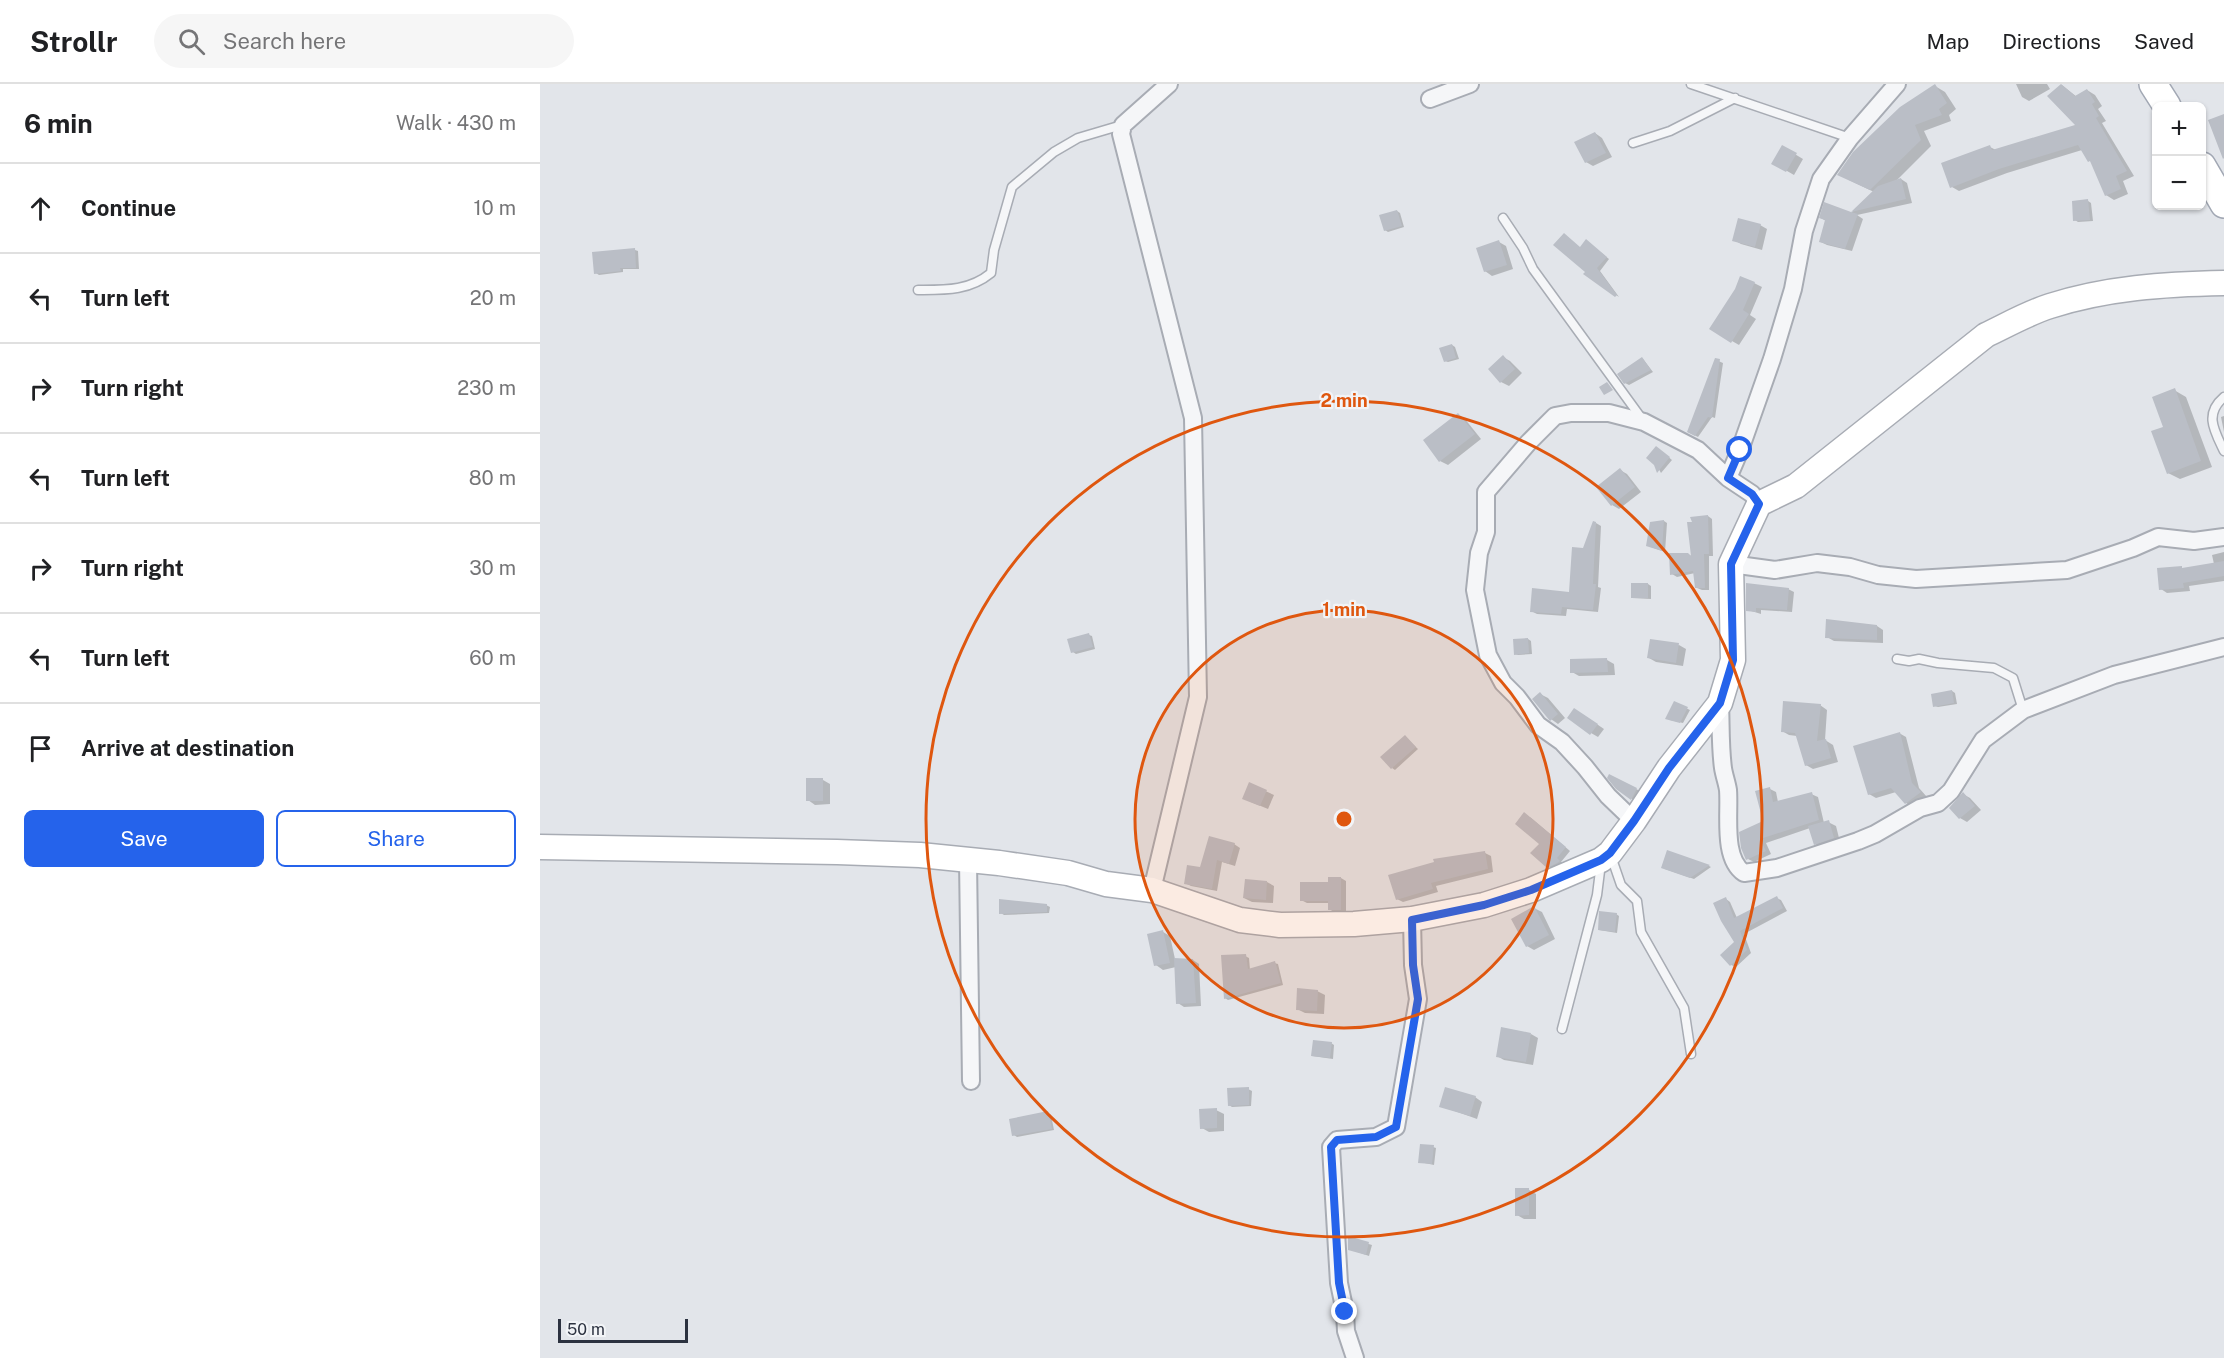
<!DOCTYPE html>
<html lang="en">
<head>
<meta charset="utf-8">
<style>
	:root { --surface:#fff; --page:#f6f6f6; --text:#202124; --muted:#757577; --line:#e0e0e0; --accent:#2563eb }
	body { margin:0; font-family:"Public Sans",sans-serif; background:var(--page); color:var(--text) }
	.controls { position:absolute; right:18px; top:18px; display:grid; overflow:hidden; border-radius:9px; box-shadow:0 2px 4px #0004 }
	.controls button { width:54px; height:54px; display:grid; place-items:center; padding:0; border:0; border-bottom:2px solid var(--line); background:var(--surface); color:var(--text); font:30px sans-serif }
	.scale { position:absolute; left:18px; bottom:15px; width:130px; box-sizing:border-box; padding-left:6px; border:3px solid #2c3240; border-top:0; font-size:16px; line-height:21px; white-space:nowrap; color:#2c3240; -webkit-text-stroke:4px #f2f4f7; paint-order:stroke }
	.stop { position:absolute; width:18px; height:18px; margin:-14px; border:4px solid #2563eb; border-radius:50%; background:#fff }
	.stop.end { background:#2563eb; border-color:#fff; box-shadow:0 2px 6px #0008 }
	.list { margin:0; padding:0; list-style:none }
	h2 { display:flex; justify-content:space-between; align-items:center; height:78px; margin:0; padding:0 24px; font-size:26px }
	h2 small { font-size:20px; font-weight:400; color:var(--muted) }
	.list li { display:grid; grid-template-columns:39px 1fr auto; gap:18px; align-items:center; box-sizing:border-box; height:90px; padding:0 24px; border-top:2px solid var(--line) }
	.list b { display:block; font-size:22px; white-space:nowrap }
	.list em { font-size:20px; font-style:normal; color:var(--muted) }
	.actions { display:flex; gap:12px; padding:18px 24px }
	.actions a { flex:1; padding:14px 0; border:2px solid var(--accent); border-radius:9px; text-align:center; font-size:21px; color:var(--accent) }
	.actions .main { background:var(--accent); color:#fff }
	.icon { flex:none; width:33px; height:33px; fill:none; stroke:currentColor; stroke-width:2; stroke-linecap:round; stroke-linejoin:round }
	.map { position:relative; flex:none; width:1684px; height:1274px; overflow:hidden }
	header { display:flex; align-items:center; gap:36px; box-sizing:border-box; height:84px; padding:0 30px; background:var(--surface); border-bottom:2px solid var(--line) }
	header strong { font-size:28px }
	nav { display:flex; gap:33px; margin-inline-start:auto; font-size:21px }
	.search { width:420px; height:54px; background:var(--page); display:flex; align-items:center; gap:15px; box-sizing:border-box; padding:0 21px; border-radius:33px; color:var(--muted); font-size:22px }
	main { display:flex }
	aside { flex:1; background:var(--surface) }
	.map>svg:first-child { display:block }
	.shadow { fill:#0003 }
	.building { fill:#babec6 }
	.lines { fill:none; stroke-linecap:round; stroke-linejoin:round }
	.lane-casing { stroke:#a8acb4; stroke-width:11 }
	.street-casing { stroke:#a8acb4; stroke-width:20 }
	.secondary-casing { stroke:#a8acb4; stroke-width:27 }
	.primary-casing { stroke:#a2a8b4; stroke-width:30 }
	.lane { stroke:#f5f6f8; stroke-width:8 }
	.street { stroke:#f5f6f8; stroke-width:16 }
	.secondary { stroke:#fff; stroke-width:24 }
	.primary { stroke:#fff; stroke-width:27 }
	.route { stroke:#2563eb; stroke-width:8 }
	.ring { fill:none; stroke:#df570f; stroke-width:3 }
	.centre { fill:#df570f; stroke:#f2f4f7; stroke-width:3 }
	.ring-label { font-size:18px; text-anchor:middle; font-weight:bold; fill:#df570f; stroke:#f2f4f7; stroke-width:4.5; stroke-linejoin:round; paint-order:stroke }
</style>
</head>
<body>
<header>
<strong>Strollr</strong>
<div class="search"><svg class="icon" aria-label="search" viewBox="0 0 24 24"><circle cx="10" cy="10" r="6"/><path d="M15 15l6 6"/></svg>Search here</div>
<nav><a>Map</a><a>Directions</a><a>Saved</a></nav>
</header>
<main>
<aside>
<h2>6 min<small>Walk · 430 m</small></h2>
<ul class="list">
<li><svg class="icon" aria-label="ahead" viewBox="0 0 24 24"><path d="M12 20V5M6 11l6-6 6 6"/></svg><div><b>Continue</b></div><em>10 m</em></li>
<li><svg class="icon" aria-label="left" viewBox="0 0 24 24"><path d="M17 20v-9H6M10 6l-5 5 5 5"/></svg><div><b>Turn left</b></div><em>20 m</em></li>
<li><svg class="icon" aria-label="right" viewBox="0 0 24 24"><path d="M7 20v-9h11M14 6l5 5-5 5"/></svg><div><b>Turn right</b></div><em>230 m</em></li>
<li><svg class="icon" aria-label="left" viewBox="0 0 24 24"><path d="M17 20v-9H6M10 6l-5 5 5 5"/></svg><div><b>Turn left</b></div><em>80 m</em></li>
<li><svg class="icon" aria-label="right" viewBox="0 0 24 24"><path d="M7 20v-9h11M14 6l5 5-5 5"/></svg><div><b>Turn right</b></div><em>30 m</em></li>
<li><svg class="icon" aria-label="left" viewBox="0 0 24 24"><path d="M17 20v-9H6M10 6l-5 5 5 5"/></svg><div><b>Turn left</b></div><em>60 m</em></li>
<li><svg class="icon" aria-label="arrive" viewBox="0 0 24 24"><path d="M6 21V4h12l-3 4 3 4H6"/></svg><div><b>Arrive at destination</b></div></li>
</ul>
<div class="actions"><a class="main">Save</a><a>Share</a></div>
</aside>
<div class="map">
<svg width="1684" height="1274" viewBox="0 0 1684 1274">
	<rect width="100%" height="100%" fill="#e2e5ea"/>
	<path class="shadow" d="M1476,0H1507L1510,5L1489,17L1482,13Z
		M1522,1L1537,13L1547,6L1555,11L1562,22L1558,25L1566,37L1562,39L1594,92L1583,97L1588,110L1574,116L1566,111L1552,79L1542,66L1467,89L1419,107L1412,103L1450,63L1456,66L1537,42Z
		M1395,2L1405,8L1416,25L1409,31L1411,37L1384,47L1391,62L1356,97L1361,95L1367,99L1372,119L1317,131L1323,135L1312,167L1287,161L1281,158L1286,137L1281,134L1311,129L1334,108L1309,96Z
		M1055,49L1062,54L1072,73L1053,82L1046,78Z
		M1243,63L1263,75L1254,91L1233,79Z
		M1548,117L1551,119L1553,137L1538,138L1535,136Z
		M857,127L860,129L864,143L848,148L845,146Z
		M1220,141L1227,145L1222,166L1201,160L1194,156Z
		M959,158L966,162L973,185L952,192L945,187Z
		M1049,159L1069,175L1060,187L1079,213L1045,190L1047,188L1041,164Z
		M95,166L98,167L99,185H83V188L59,191L56,189L54,170Z
		M1214,199L1222,203L1210,231L1216,235L1199,261L1171,245L1196,205Z
		M912,261L915,263L919,275L908,278L905,277Z
		M963,273L970,277L982,289L969,302L961,298Z
		M1103,275L1113,288L1089,301L1085,299Z
		M1176,276L1183,279L1175,334L1172,333L1158,353L1148,348Z
		M1634,306L1646,313L1672,383L1640,395L1628,389L1625,344Z
		M918,330L925,335L941,355L908,381L900,377Z
		M1684,332V348L1681,333Z
		M1120,366L1132,376L1121,389L1116,380Z
		M1080,386L1087,390L1101,408L1079,425L1072,421Z
		M1168,432L1172,435L1173,472H1169V506H1162L1157,504L1155,489L1137,493L1132,490L1148,470L1153,473Z
		M1124,437L1127,439L1125,468L1111,463V439Z
		M1056,439L1061,442L1058,503L1061,504L1058,528L1027,525L1026,532L997,530L991,527L1031,510L1044,465Z
		M1684,468V497L1649,502L1650,507L1627,509L1621,505L1642,484L1644,485L1674,480L1672,471Z
		M1108,500L1111,502V515L1092,514Z
		M1248,505L1254,508L1252,528L1221,526V530L1208,526Z
		M1337,542L1343,546V559L1294,557L1287,553Z
		M549,551L552,552L555,565L536,570L533,568Z
		M988,555L991,557L992,570L978,571L975,570Z
		M1139,561L1146,565L1143,582L1116,578L1109,574Z
		M1067,576L1074,580L1075,591L1039,592L1032,588Z
		M1412,607L1415,609L1417,620L1398,623L1395,622Z
		M1000,610L1008,614L1025,634L1018,640L1011,635Z
		M1135,619L1150,626L1143,639L1130,636Z
		M1280,621L1287,626L1285,656L1293,661L1298,678L1273,685L1266,681L1257,652L1249,651L1242,647Z
		M1042,630L1064,645L1058,653L1051,649Z
		M1359,649L1366,653L1379,704L1387,713L1373,723L1366,719L1356,708L1336,714L1329,710Z
		M865,653L878,665L855,686L852,684Z
		M1070,692L1104,709L1099,719L1092,715Z
		M283,696L290,700V720L275,721L268,716Z
		M710,700L734,711L728,725L711,718Z
		M1230,705L1236,708L1238,718L1271,710L1278,713L1284,739L1288,738L1296,742L1300,758L1282,764L1275,760L1270,744L1226,759L1231,770L1214,778L1208,775L1225,738Z
		M1423,710L1430,714L1441,726L1427,738L1420,734L1411,724Z
		M990,733L1030,767L1021,778L1024,780L1013,785L1008,782Z
		M694,760L700,764L695,782L682,778L677,807L651,802L645,799Z
		M1128,768L1169,782L1171,783L1154,795L1125,785Z
		M945,769L951,772L953,788L896,802L898,808L863,818L857,815Z
		M789,794H801L806,797V828H794L789,825V819H767L761,816L789,799Z
		M727,798L734,802L733,819L712,818L704,814Z
		M1236,814L1241,816L1247,827L1204,850L1211,869L1196,883L1191,881L1196,858L1186,815L1190,818L1197,834Z
		M506,821L510,823L509,829L464,831L461,829Z
		M994,824L1002,828L1015,855L994,866L987,862Z
		M1076,830L1079,832L1077,849L1059,846Z
		M623,848L630,852L635,875L653,876L659,880L661,922L644,923L638,919L636,883L623,886L616,881Z
		M705,872L709,874L710,886L734,879L738,880L743,901L688,916L685,914Z
		M777,907L785,911L784,930L765,929L757,925Z
		M991,950L998,954L993,981L964,976L957,972Z
		M791,959L794,961L793,975L772,972Z
		M708,1005L712,1007L711,1022L692,1023L689,1021Z
		M935,1013L942,1018L937,1035L901,1022Z
		M676,1026L684,1030V1047L669,1048L662,1044Z
		M508,1029L511,1031L514,1046L477,1053L474,1051Z
		M893,1063L896,1064L894,1081L880,1078Z
		M989,1106L996,1110V1135H984L977,1131Z
		M809,1154L832,1161L829,1172L809,1165Z"/>
	<path class="building" d="M1395,0L1407,19L1399,25L1402,31L1375,41L1381,56L1330,106L1297,91L1313,68L1360,23Z
		M1521,0L1535,12L1547,5L1555,18L1552,20L1559,32L1556,34L1587,87L1576,92L1581,105L1565,112L1550,77L1548,78L1538,61L1459,85L1410,104L1401,79L1450,61L1452,66L1535,41L1507,12Z
		M1684,30V74L1683,75L1668,36Z
		M1055,48L1066,69L1045,79L1034,58Z
		M1242,61L1257,69L1246,88L1231,80Z
		M1361,94L1366,115L1311,128L1318,130L1305,165L1279,158L1285,136L1279,134L1284,118L1311,128L1338,102Z
		M1548,115L1550,136L1533,137L1532,117Z
		M857,126L862,142L844,147L839,131Z
		M1198,134L1221,140L1215,163L1192,157Z
		M1024,149L1040,163L1046,155L1067,173L1057,184L1077,211L1075,213L1043,190L1045,188L1013,161Z
		M959,156L967,181L944,188L936,164Z
		M95,164L96,184H80L81,187L54,190L52,168Z
		M1200,192L1215,198L1203,226L1209,230L1191,259L1169,245L1195,205Z
		M912,260L916,274L904,278L899,264Z
		M963,271L975,285L960,299L948,285Z
		M1102,273L1111,286L1084,300L1077,290Z
		M1175,274L1180,275L1172,334L1168,333L1155,352L1147,348Z
		M1067,298L1073,306L1064,311L1059,303Z
		M1635,304L1661,377L1627,390L1611,347L1623,343L1612,313Z
		M918,329L935,350L899,378L883,356Z
		M1116,362L1130,373L1117,389L1114,381L1106,374Z
		M1080,384L1095,403L1071,422L1056,403Z
		M1168,431L1169,470H1164L1165,504H1155L1153,487L1130,491L1129,469H1148L1151,472L1147,438H1152L1150,433Z
		M1124,436L1122,467L1106,462L1110,438Z
		M1053,437L1056,438L1053,500H1056L1053,526L1022,523L1021,530L990,528L992,504L1029,508L1032,463L1043,464Z
		M1684,477V492L1643,499L1644,504L1619,506L1617,484L1642,482V484Z
		M1091,499H1108V514H1091Z
		M1206,499L1249,504L1247,526L1216,524V528L1206,527Z
		M1286,535L1337,541V556L1285,554Z
		M549,549L553,563L531,569L527,555Z
		M988,554L989,569L974,571L973,555Z
		M1110,555L1139,559L1136,579L1107,574Z
		M1067,574L1068,588L1030,589V575Z
		M1412,606L1414,619L1393,623L1391,610Z
		M1000,608L1018,630L1010,637L992,615Z
		M1134,617L1148,623L1140,639L1125,635Z
		M1243,617L1281,620L1277,657L1286,655L1291,674L1265,682L1255,649L1241,648Z
		M1034,624L1058,640L1050,651L1027,634Z
		M1360,648L1372,699L1381,708L1365,720L1351,704L1328,711L1313,662Z
		M865,651L876,663L851,685L840,673Z
		M1069,690L1097,704L1091,716L1076,705L1067,694Z
		M266,694H283V717H266Z
		M709,698L727,706L720,722L702,715Z
		M1230,703L1233,718L1272,708L1279,736L1220,755L1226,767L1206,776L1201,764L1199,748L1223,737L1215,707Z
		M1423,708L1435,722L1419,735L1409,724Z
		M984,728L1026,763L1017,774L1020,777L1017,779L1007,784L990,769L999,760L975,740Z
		M1289,736L1294,754L1274,761L1268,742Z
		M669,752L695,759L689,780L677,776L672,805L644,800L647,781L660,783Z
		M1127,766L1170,781L1150,794L1121,784Z
		M945,767L948,785L891,799L893,805L856,816L848,791L894,778L893,775Z
		M788,793H801V826H788V817H760V798H788Z
		M705,795L727,797L726,816L703,814Z
		M1237,812L1243,824L1200,847L1207,866L1190,882L1180,871L1194,858L1181,837L1173,819L1186,813L1194,834Z
		M459,815L507,820V828L459,830Z
		M994,822L1009,851L986,863L971,835Z
		M1059,827L1077,829L1075,848L1058,846Z
		M623,846L630,879L614,882L607,850Z
		M706,870L708,885L735,877L741,899L684,915L681,871Z
		M634,874L653,875L656,919L636,920Z
		M757,904L778,906L777,927L756,926Z
		M961,943L991,949L986,978L956,973Z
		M773,956L792,958L790,974L771,972Z
		M709,1003V1021L688,1022L687,1004Z
		M905,1003L936,1012L930,1032L899,1023Z
		M677,1024V1044L660,1045L659,1025Z
		M508,1027L512,1045L472,1052L469,1035Z
		M880,1060L894,1061L892,1080L878,1079Z
		M975,1104H989V1131L975,1132Z
		M808,1152L829,1158L826,1171L808,1166Z"/>
	<g class="lines">
		<defs>
			<path id="lane" d="M1151,0L1310,54
				M1093,59L1130,47L1195,14
				M963,134L983,164L993,185L1102,335
				M378,206C405,206 429,207 451,189L454,166L472,103L514,68L538,54L582,41
				M1684,313C1664,330 1674,346 1684,367
				M1357,575L1369,577L1379,575L1398,579L1454,584L1473,594L1483,626
				M1071,772L1081,801L1097,817L1101,848L1144,924L1151,970
				M1022,945L1057,811L1061,779"/>
			<path id="street" d="M890,15L930,0
				M1219,420L1212,410L1188,394L1200,366L1232,275L1253,205L1264,147L1281,95L1310,54L1357,0
				M1191,480L1235,486L1277,479L1310,483L1338,491L1376,495L1527,486L1593,464L1618,453L1654,457L1684,453
				M1180,619C1181,640 1180,662 1183,684C1184,691 1187,699 1188,706C1190,730 1182,774 1204,789L1237,784L1318,757L1335,750L1380,724L1398,719L1411,707L1443,656L1483,626L1574,591L1684,563
				M1094,737L1068,712L1045,683L1022,658L998,641L977,613L963,599L948,571L935,506L939,469L946,448V408L988,359L1015,332L1031,329H1069L1104,338L1158,366L1188,394
				M428,776L431,997
				M612,806L658,613L653,334L581,50L583,41L629,0
				M815,1274L806,1247L805,1228L799,1199L791,1063L797,1056L836,1053L856,1043L878,915L873,881L872,835"/>
			<path id="secondary" d="M0,763L297,768L380,771L459,779L528,789L566,800L612,806L700,836L740,841L814,840L872,835L944,821L991,806L1061,776L1070,769L1094,737L1129,684L1180,619L1193,576L1191,480L1219,420L1256,402L1446,251C1467,241 1488,229 1510,222C1566,204 1625,200 1684,199"/>
			<path id="primary" d="M1613,0L1627,22
				M1662,82L1684,120"/>
		</defs>
		<use href="#lane" class="lane-casing"/>
		<use href="#street" class="street-casing"/>
		<use href="#secondary" class="secondary-casing"/>
		<use href="#primary" class="primary-casing"/>
		<use href="#lane" class="lane"/>
		<use href="#street" class="street"/>
		<use href="#secondary" class="secondary"/>
		<use href="#primary" class="primary"/>
	</g>
	<g class="lines">
		<path class="route" d="M805,1228L799,1199L791,1063L797,1056L836,1053L856,1043L878,915L873,881L872,836L944,821L991,806L1061,776L1070,769L1094,737L1129,684L1180,619L1193,576L1191,480L1219,420L1212,410L1188,394L1200,366"/>
	</g>
	<circle cx="804" cy="735" r="209" fill="#df570f" fill-opacity=".12"/>
	<g class="ring">
		<circle cx="804" cy="735" r="209"/>
		<circle cx="804" cy="735" r="418"/>
	</g>
	<circle cx="804" cy="735" r="9" class="centre"/>
	<g class="ring-label">
		<text x="804" y="323">2 min</text>
		<text x="804" y="532">1 min</text>
	</g>
</svg>
<div class="controls">
<button>+</button>
<button>−</button>
</div>
<div class="scale">50 m</div>
<div class="stop" style="left:1200px;top:366px"></div>
<div class="stop end" style="left:805px;top:1228px"></div>
</div>
</main>
</body>
</html>
